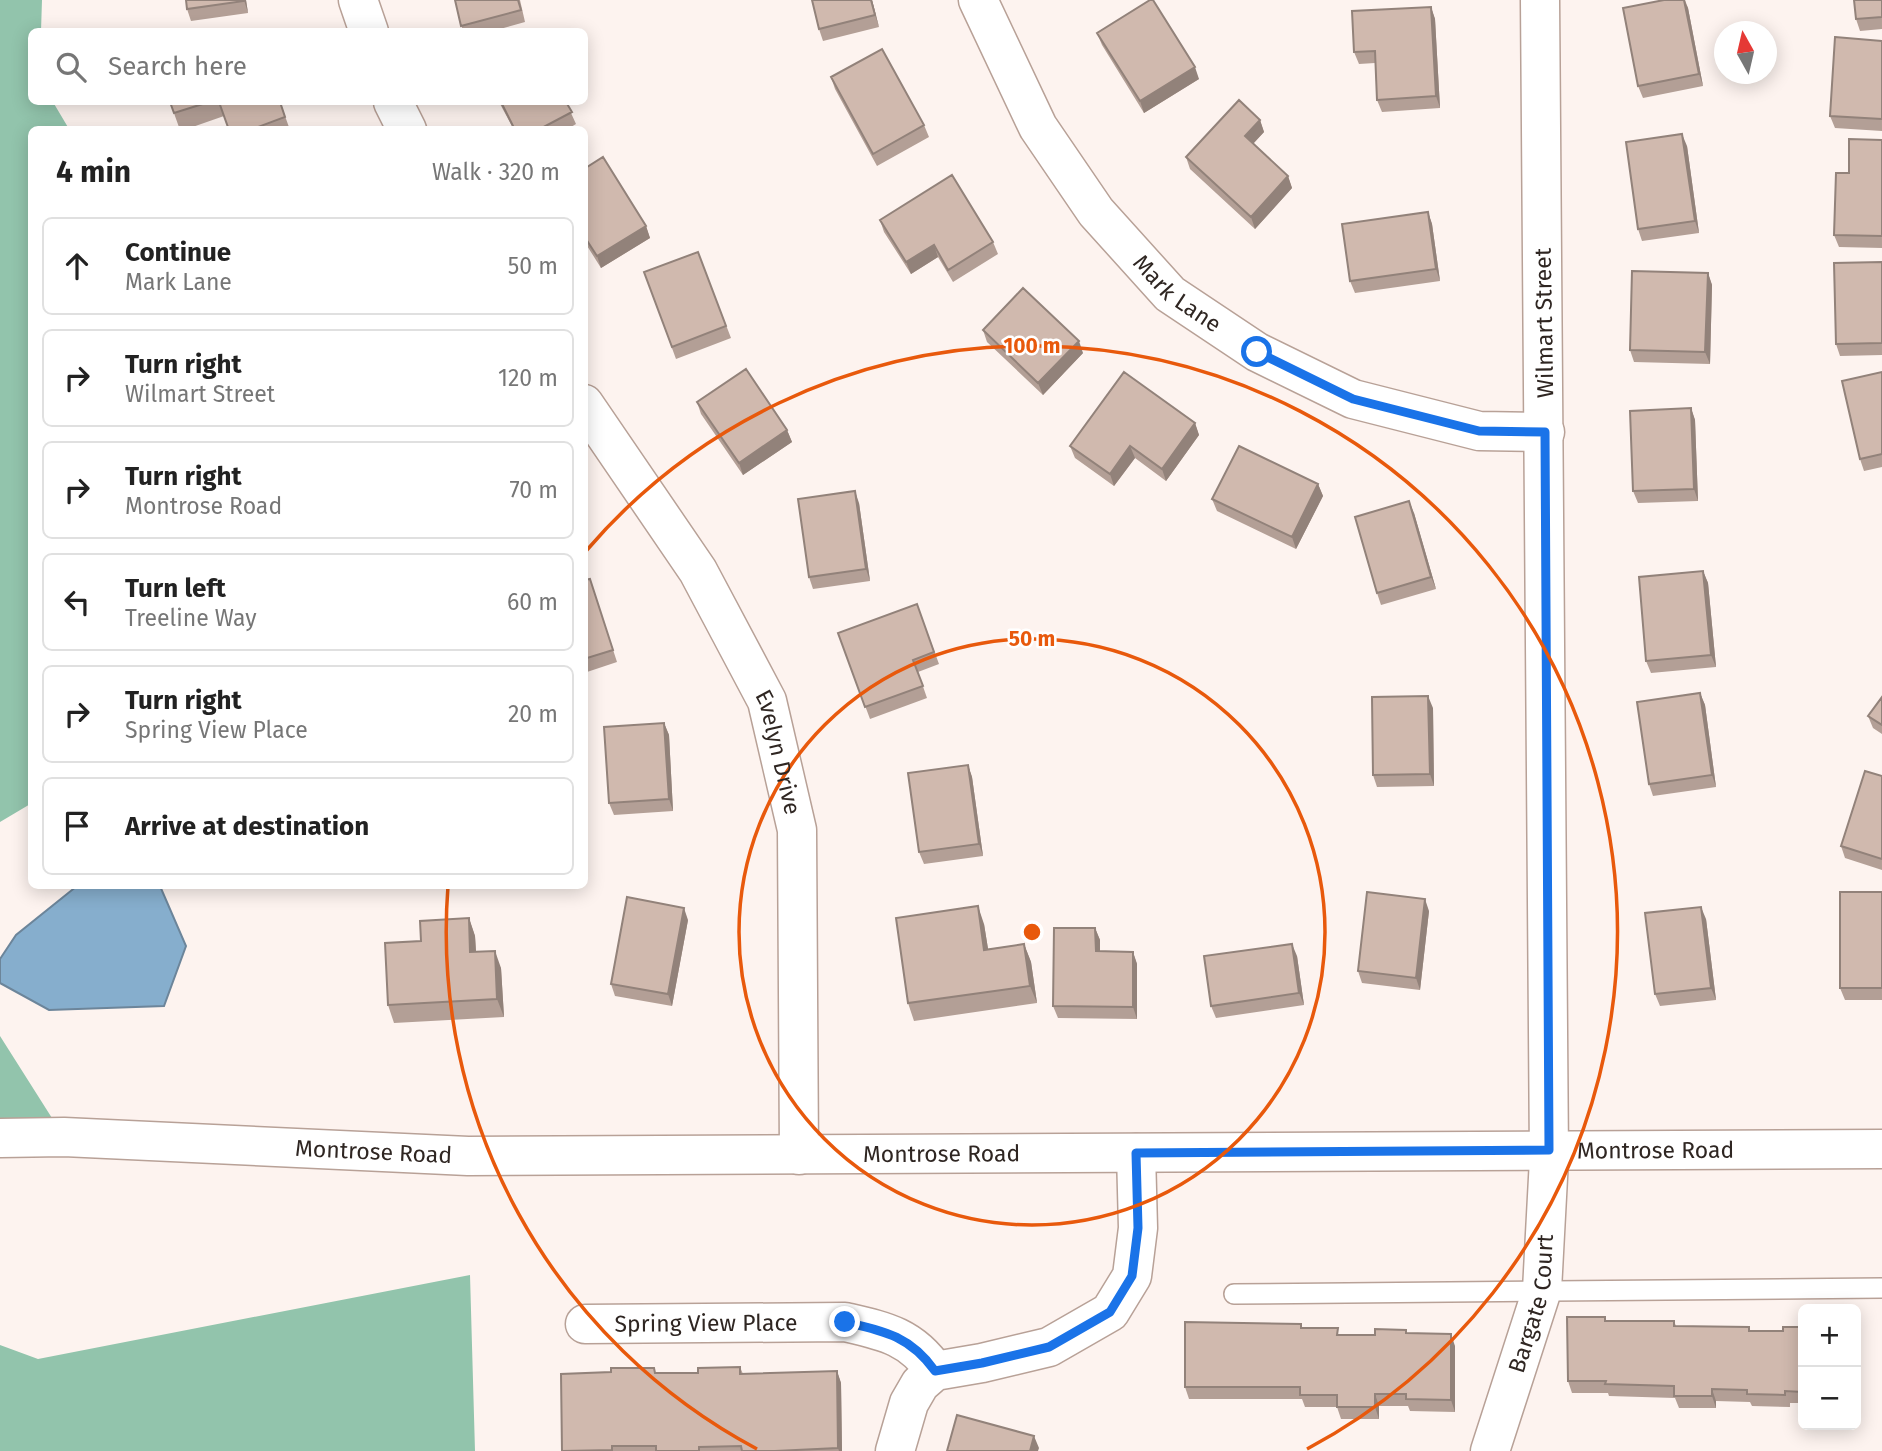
<!DOCTYPE html>
<html lang="en">
<head>
<meta charset="utf-8">
<style>
	:root { --surface:#fff; --page:#f2f2f2; --text:#222; --muted:#767676; --line:#e0e0e0 }
	body { margin:0; font-family:"Fira Sans",sans-serif; background:var(--page); color:var(--text) }
	.controls { position:absolute; right:21px; bottom:21px; display:grid; overflow:hidden; border-radius:10px; box-shadow:0 4px 18px #0003 }
	.controls button { width:63px; height:63px; display:grid; place-items:center; padding:0; border:0; border-bottom:2px solid var(--line); background:var(--surface); color:var(--text); font:35px sans-serif }
	.compass { position:absolute; left:1714px; top:21px; width:63px; height:63px; border-radius:50%; background:var(--surface); box-shadow:0 4px 18px #0003; rotate:352deg }
	.stop { position:absolute; width:21px; height:21px; margin:-16px; border:5px solid #1a73e8; border-radius:50%; background:#fff }
	.stop.end { background:#1a73e8; border-color:#fff; box-shadow:0 2px 7px #0008 }
	.list { margin:0; padding:0; list-style:none }
	h2 { display:flex; justify-content:space-between; align-items:center; height:91px; margin:0; padding:0 28px; font-size:30px }
	h2 small { font-size:23px; font-weight:400; color:var(--muted) }
	.list li { display:grid; grid-template-columns:46px 1fr auto; gap:21px; align-items:center; box-sizing:border-box; height:98px; margin:0 14px 14px; padding:0 14px; border:2px solid var(--line); border-radius:10px }
	.list b { display:block; font-size:26px; white-space:nowrap }
	.list p { margin:0; font-size:23px; white-space:nowrap; color:var(--muted) }
	.list em { font-size:23px; font-style:normal; color:var(--muted) }
	.icon { flex:none; width:38px; height:38px; fill:none; stroke:currentColor; stroke-width:2; stroke-linecap:round; stroke-linejoin:round }
	.map { position:relative; flex:none; width:1882px; height:1451px; overflow:hidden }
	.search { position:absolute; background:var(--surface); box-shadow:0 4px 18px #0003; left:28px; top:28px; width:560px; height:77px; display:flex; align-items:center; gap:18px; box-sizing:border-box; padding:0 24px; border-radius:10px; color:var(--muted); font-size:26px }
	.panel { position:absolute; background:var(--surface); box-shadow:0 4px 18px #0003; left:28px; top:126px; width:560px; height:763px; border-radius:10px }
	.map>svg:first-child { display:block }
	.forest { fill:#92c4ac }
	.water { fill:#86aecd; stroke:#6c859a; stroke-width:2 }
	.lines { fill:none; stroke-linecap:round; stroke-linejoin:round }
	.service-casing { stroke:#b8a197; stroke-width:22 }
	.minor-casing { stroke:#b8a197; stroke-width:41 }
	.tertiary-casing { stroke:#b8a197; stroke-width:41 }
	.service { stroke:#fff; stroke-width:19 }
	.minor { stroke:#fff; stroke-width:38 }
	.tertiary { stroke:#fff; stroke-width:38 }
	.wall { fill:#b39f96 }
	.shaded-wall { fill:#92827a }
	.building { fill:#d0b9ae; stroke:#92827a; stroke-width:2 }
	.route { stroke:#1a73e8; stroke-width:9 }
	.ring { fill:none; stroke:#e8590c; stroke-width:3.5 }
	.labels { text-anchor:middle; dominant-baseline:central; stroke-width:5; stroke-linejoin:round; paint-order:stroke }
	.street-label { font-size:23px; fill:#2f2622; stroke:#fff }
	.centre { fill:#e8590c; stroke:#fff; stroke-width:3.5 }
	.ring-label { font-size:21px; text-anchor:middle; font-weight:bold; fill:#e8590c; stroke:#fff; stroke-width:5; stroke-linejoin:round; paint-order:stroke }
</style>
</head>
<body>
<div class="map">
<svg width="1882" height="1451" viewBox="0 0 1882 1451">
	<rect width="100%" height="100%" fill="#fdf3ef"/>
	<path class="forest" d="M0,0H42L41,31L32,32V102H53L69,129L32,130V803L0,822Z
		M0,1036L64,1137L0,1138Z
		M470,1275L475,1451H0V1345L38,1359Z"/>
	<path class="water" d="M77,886H160L186,946L164,1006L49,1010L0,983V959L16,935Z"/>
	<g class="lines">
		<defs>
			<path id="service" d="M1234,1294L1882,1288"/>
			<g id="minor">
				<path id="s1" d="M978,0L1038,127L1096,212L1170,294L1257,352L1353,399L1479,431L1545,432"/>
				<path id="s2" d="M585,1324L845,1322C884,1331 911,1336 935,1371"/>
				<path d="M895,1451L909,1403L920,1384L935,1371L982,1363L1049,1347L1110,1312L1132,1276L1138,1228L1136,1153"/>
				<path id="s3" d="M1490,1451L1542,1290L1549,1159L1540,0"/>
			</g>
			<g id="tertiary">
				<path d="M358,0L369,32"/>
				<path d="M393,102L407,130"/>
				<path id="s4" d="M584,404L698,571L767,701L797,830L799,1155"/>
				<path id="s5" d="M0,1138L64,1137L468,1156L1882,1149"/>
			</g>
		</defs>
		<use href="#service" class="service-casing"/>
		<use href="#minor" class="minor-casing"/>
		<use href="#tertiary" class="tertiary-casing"/>
		<use href="#service" class="service"/>
		<use href="#minor" class="minor"/>
		<use href="#tertiary" class="tertiary"/>
	</g>
	<path class="wall" d="M246,0L248,13L191,21L187,9Z
		M455,0H520L525,22L489,32H463Z
		M872,0L879,27L823,41L819,29Z
		M1664,0H1685L1688,8L1703,86L1643,98L1638,86Z
		M1882,0V29L1860,31L1856,19Z
		M1431,7L1435,19L1440,108L1382,112L1377,100L1375,63L1359,64L1354,52Z
		M1097,33L1199,79L1144,113L1102,45Z
		M1882,41V131L1835,128L1830,116Z
		M831,77L924,125L929,137L877,166L835,89Z
		M170,102H280L290,130H229L224,116L184,130H180Z
		M499,102H566L576,124L566,130H514Z
		M1260,120L1264,132L1253,144L1288,176L1292,188L1255,229L1190,169L1186,157Z
		M1882,140V248L1839,247L1834,235Z
		M1687,146L1699,233L1642,241L1638,229Z
		M584,169L646,226L650,238L601,268L584,241Z
		M1428,212L1432,224L1440,281L1355,293L1350,281Z
		M880,220L993,242L998,254L953,282L938,257L911,274L884,232Z
		M698,252L731,338L676,359L644,272Z
		M1882,262V355L1840,356L1836,344Z
		M1708,273L1712,285L1710,364L1634,362L1630,350Z
		M983,330L1083,353L1043,395L987,342Z
		M1882,372V467L1864,471L1860,459Z
		M697,402L787,430L792,442L743,475L701,414Z
		M1691,408L1695,420L1698,501L1638,503L1633,491Z
		M1195,423L1199,435L1166,481L1135,458L1114,486L1075,458L1070,446Z
		M1318,484L1323,496L1296,549L1217,511L1212,499Z
		M859,503L870,581L813,589L809,577Z
		M1414,513L1436,589L1381,605L1377,593Z
		M1703,571L1708,583L1716,667L1651,673L1646,661Z
		M584,580L594,591L617,662L584,673Z
		M917,604L939,664L918,672L927,698L870,719L838,633Z
		M1700,693L1705,705L1716,787L1653,796L1649,784Z
		M1882,697V734L1873,728L1868,716Z
		M1433,708L1434,786L1377,787L1373,775Z
		M664,723L669,735L673,811L614,815L609,803Z
		M968,765L972,777L983,856L924,864L919,852Z
		M1882,776V870L1845,858L1841,846Z
		M1882,892V1000H1845L1840,988Z
		M1429,911L1420,990L1362,983L1358,971Z
		M469,918L475,936L476,951L501,968L504,1017L394,1023L388,1005L421,941Z
		M1706,919L1716,1000L1660,1006L1655,994Z
		M688,920L672,1006L615,996L611,984Z
		M984,924L988,949L1024,944L1031,962L1037,1003L914,1021L908,1003Z
		M1095,928L1100,940V951L1133,952L1137,964V1019L1058,1018L1053,1006Z
		M1297,956L1304,1005L1216,1018L1211,1006Z
		M1856,1318L1860,1329L1861,1401H1856Z
		M1607,1321H1674L1676,1326L1749,1327L1750,1331H1783L1803,1327V1403H1790V1407L1752,1406L1750,1402L1716,1401V1408H1679L1675,1398L1609,1396L1608,1393H1572L1568,1381Z
		M1301,1324L1302,1328L1340,1335L1408,1333L1455,1346V1412L1410,1411L1408,1406H1379V1419H1341L1337,1407H1305L1302,1399H1189L1185,1387Z
		M740,1367L743,1374L837,1371L841,1383L842,1451H562L657,1373H698Z"/>
	<path class="shaded-wall" d="M244,0H246L248,13Z
		M871,0H872L879,27L875,15Z
		M1684,0L1688,8L1703,86L1699,74Z
		M1431,7L1435,19L1440,108L1436,96Z
		M1195,67L1199,79L1144,113L1140,101Z
		M1260,120L1264,132L1249,148L1245,136Z
		M1682,134L1687,146L1699,233L1695,221Z
		M1288,176L1292,188L1255,229L1251,217Z
		M1428,212L1432,224L1440,281L1436,269Z
		M646,226L650,238L601,268L597,256Z
		M934,245L938,257L911,274L906,262Z
		M1708,273L1712,285L1710,364L1705,352Z
		M1079,341L1083,353L1043,395L1038,383Z
		M1691,408L1695,420L1698,501L1694,489Z
		M1195,423L1199,435L1166,481L1162,469Z
		M787,430L792,442L743,475L739,463Z
		M1130,446L1135,458L1114,486L1110,474Z
		M1318,484L1323,496L1296,549L1292,537Z
		M855,491L859,503L870,581L866,569Z
		M1409,501L1414,513L1436,589L1431,577Z
		M1703,571L1708,583L1716,667L1711,655Z
		M1700,693L1705,705L1716,787L1712,775Z
		M1428,696L1433,708L1434,786L1430,774Z
		M664,723L669,735L673,811L669,799Z
		M968,765L972,777L983,856L979,844Z
		M1425,899L1429,911L1420,990L1416,978Z
		M978,906L984,924L991,967L984,950Z
		M1701,907L1706,919L1716,1000L1711,988Z
		M684,908L688,920L672,1006L668,994Z
		M469,918L475,936L477,969L470,952Z
		M1095,928L1100,940V963L1096,951Z
		M1024,944L1031,962L1037,1003L1030,986Z
		M1292,944L1297,956L1304,1005L1299,993Z
		M495,951L501,968L504,1017L497,999Z
		M1133,952L1137,964V1019L1133,1007Z
		M1856,1318L1860,1329L1861,1401L1857,1389Z
		M1451,1334L1455,1346V1412L1451,1400Z
		M837,1371L841,1383L842,1451H839L838,1448Z
		M1712,1389L1716,1401V1408L1712,1396Z
		M1375,1394L1379,1406V1419L1375,1407Z
		M1034,1436L1039,1448L1038,1451H1030Z"/>
	<path class="building" d="M186,0H244V1L187,9Z
		M455,0H518L521,10L461,26Z
		M812,0H871L875,15L819,29Z
		M1150,0H1153L1195,67L1140,101L1097,33Z
		M1664,0H1684L1699,74L1638,86L1623,8Z
		M1854,0H1882V17L1856,19Z
		M1431,7L1436,96L1377,100L1375,51L1354,52L1352,11Z
		M1835,37L1882,41V119L1830,116Z
		M882,49L924,125L873,154L831,77Z
		M1239,100L1260,120L1245,136L1288,176L1251,217L1186,157Z
		M170,102H209L174,113Z
		M219,102H280L285,117L250,130H229Z
		M501,102H566L572,112L538,130H515Z
		M1682,134L1695,221L1638,229L1626,142Z
		M1849,139L1882,140V236L1834,235L1836,173H1849Z
		M603,157L646,226L597,256L584,236V169Z
		M952,175L993,242L948,270L934,245L906,262L880,220Z
		M1428,212L1436,269L1350,281L1342,224Z
		M698,252L726,326L672,347L644,272Z
		M1882,262V343L1836,344L1834,263Z
		M1632,271L1708,273L1705,352L1630,350Z
		M1023,288L1079,341L1038,383L983,330Z
		M746,369L787,430L739,463L697,402Z
		M1124,372L1195,423L1162,469L1130,446L1110,474L1070,446Z
		M1882,372V454L1860,459L1842,381Z
		M1691,408L1694,489L1633,491L1630,411Z
		M1239,446L1318,484L1292,537L1212,499Z
		M855,491L866,569L809,577L798,499Z
		M1409,501L1431,577L1377,593L1355,517Z
		M1703,571L1711,655L1646,661L1639,577Z
		M590,579L613,650L584,659V580Z
		M917,604L934,652L913,660L923,686L865,707L838,633Z
		M1700,693L1712,775L1649,784L1637,702Z
		M1428,696L1430,774L1373,775L1372,697Z
		M1882,697V725L1868,716Z
		M664,723L669,799L609,803L604,727Z
		M968,765L979,844L919,852L908,773Z
		M1865,771L1882,776V859L1841,846Z
		M1367,892L1425,899L1416,978L1358,971Z
		M1840,892H1882V988H1840Z
		M627,897L684,908L668,994L611,984Z
		M978,906L984,950L1024,944L1030,986L908,1003L896,918Z
		M1701,907L1711,988L1655,994L1645,913Z
		M469,918L470,952L495,951L497,999L388,1005L385,943L421,941L420,921Z
		M1054,928H1095L1096,951L1133,952V1007L1053,1006Z
		M1292,944L1299,993L1211,1006L1204,956Z
		M1567,1317H1605V1321H1674V1326L1749,1327V1331H1783V1327H1803V1392L1785,1391V1395L1747,1394V1390L1712,1389V1396H1674V1386L1605,1384L1606,1381H1568Z
		M1185,1322L1301,1324V1328H1338L1337,1335H1375V1329L1406,1330V1333L1451,1334V1400L1406,1399V1394H1375V1407H1337V1395H1300V1387H1185Z
		M1856,1344L1857,1389H1856Z
		M740,1367V1374L837,1371L838,1448L775,1451H742L741,1446L699,1447V1451H656V1446H612V1450L562,1451L561,1374L611,1372V1368H654L655,1373H698V1368Z
		M957,1415L1034,1436L1030,1451H947Z"/>
	<g class="lines">
		<path class="route" d="M845,1322C884,1331 910,1336 935,1371L982,1363L1049,1347L1110,1312L1132,1276L1138,1228L1136,1153L1549,1150L1545,432L1479,431L1353,399L1257,352"/>
	</g>
	<g class="ring">
		<circle cx="1032" cy="932" r="293"/>
		<path d="M757 1449A586 586 0 0 1 448 886M586 551A586 586 0 1 1 1307 1449"/>
	</g>
	<g class="labels">
		<g class="street-label">
			<text stroke="none"><textPath href="#s1" startOffset="359">Mark Lane</textPath></text>
			<text transform="translate(1544 323) rotate(-91)">Wilmart Street</text>
			<text stroke="none"><textPath href="#s4" startOffset="402">Evelyn Drive</textPath></text>
			<text stroke="none"><textPath href="#s5" startOffset="1656">Montrose Road</textPath></text>
			<text stroke="none"><textPath href="#s5" startOffset="374">Montrose Road</textPath></text>
			<text stroke="none"><textPath href="#s5" startOffset="942">Montrose Road</textPath></text>
			<text stroke="none"><textPath href="#s3" startOffset="154">Bargate Court</textPath></text>
			<text stroke="none"><textPath href="#s2" startOffset="121">Spring View Place</textPath></text>
		</g>
	</g>
	<circle cx="1032" cy="932" r="10" class="centre"/>
	<g class="ring-label">
		<text x="1032" y="353">100 m</text>
		<text x="1032" y="646">50 m</text>
	</g>
</svg>
<div class="controls">
<button>+</button>
<button>−</button>
</div>
<svg class="compass" viewBox="-18 -18 36 36"><path d="M0-13l5 13h-10z" fill="#e53935"/><path d="M0 13l5-13h-10z" fill="#767676"/></svg>
<div class="stop" style="left:1257px;top:352px"></div>
<div class="stop end" style="left:845px;top:1322px"></div>
<div class="search"><svg class="icon" aria-label="search" viewBox="0 0 24 24"><circle cx="10" cy="10" r="6"/><path d="M15 15l6 6"/></svg>Search here</div>
<section class="panel">
<h2>4 min<small>Walk · 320 m</small></h2>
<ul class="list">
<li><svg class="icon" aria-label="ahead" viewBox="0 0 24 24"><path d="M12 20V5M6 11l6-6 6 6"/></svg><div><b>Continue</b><p>Mark Lane</p></div><em>50 m</em></li>
<li><svg class="icon" aria-label="right" viewBox="0 0 24 24"><path d="M7 20v-9h11M14 6l5 5-5 5"/></svg><div><b>Turn right</b><p>Wilmart Street</p></div><em>120 m</em></li>
<li><svg class="icon" aria-label="right" viewBox="0 0 24 24"><path d="M7 20v-9h11M14 6l5 5-5 5"/></svg><div><b>Turn right</b><p>Montrose Road</p></div><em>70 m</em></li>
<li><svg class="icon" aria-label="left" viewBox="0 0 24 24"><path d="M17 20v-9H6M10 6l-5 5 5 5"/></svg><div><b>Turn left</b><p>Treeline Way</p></div><em>60 m</em></li>
<li><svg class="icon" aria-label="right" viewBox="0 0 24 24"><path d="M7 20v-9h11M14 6l5 5-5 5"/></svg><div><b>Turn right</b><p>Spring View Place</p></div><em>20 m</em></li>
<li><svg class="icon" aria-label="arrive" viewBox="0 0 24 24"><path d="M6 21V4h12l-3 4 3 4H6"/></svg><div><b>Arrive at destination</b></div></li>
</ul>
</section>
</div>
</body>
</html>
